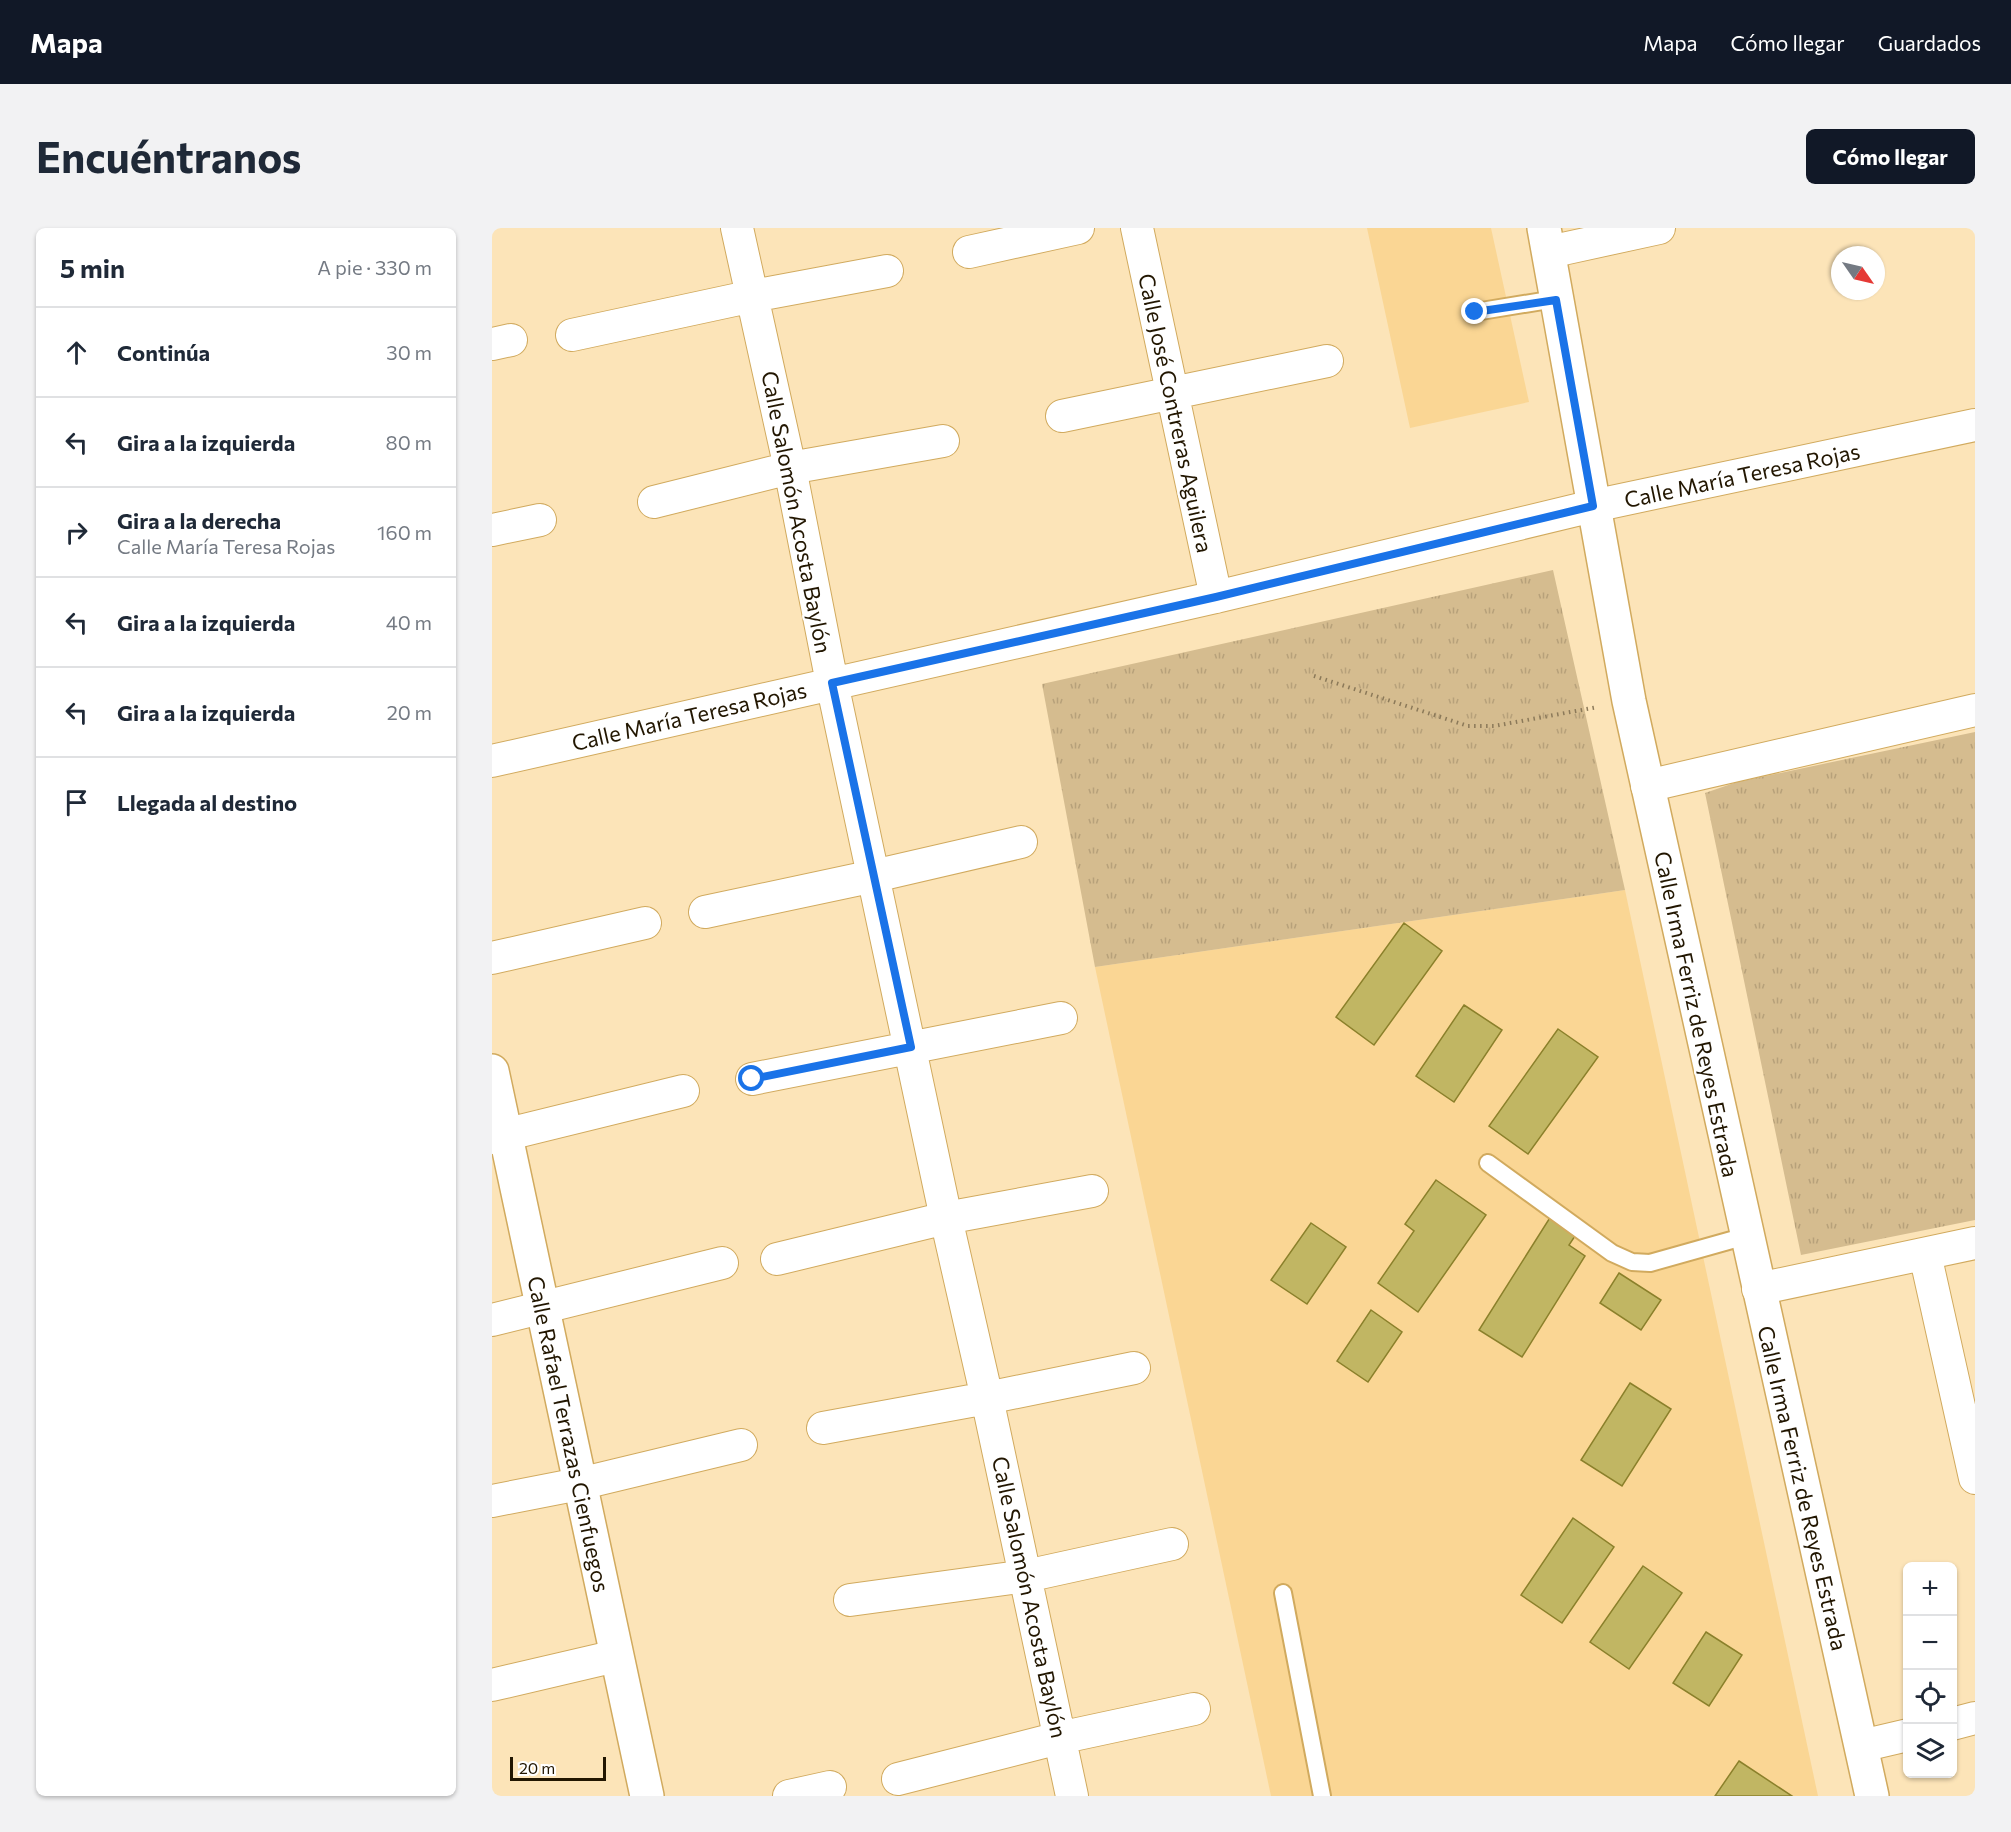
<!DOCTYPE html>
<html lang="es">
<head>
<meta charset="utf-8">
<style>
	:root { --surface:#fff; --page:#f2f2f3; --text:#1f2937; --muted:#747a83; --line:#e0e1e3; --accent:#111827 }
	body { margin:0; font-family:Commissioner,sans-serif; background:var(--page); color:var(--text) }
	.controls { position:absolute; right:18px; bottom:18px; display:grid; overflow:hidden; border-radius:9px; box-shadow:0 2px 4px #0004 }
	.controls button { width:54px; height:54px; display:grid; place-items:center; padding:0; border:0; border-bottom:2px solid var(--line); background:var(--surface); color:var(--text); font:30px sans-serif }
	.compass { position:absolute; left:1339px; top:18px; width:54px; height:54px; border-radius:50%; background:var(--surface); box-shadow:0 2px 4px #0004; rotate:124deg }
	.scale { position:absolute; left:18px; bottom:15px; width:96px; box-sizing:border-box; padding-left:6px; border:3px solid #221601; border-top:0; font-size:16px; line-height:21px; white-space:nowrap; color:#221601; -webkit-text-stroke:4px #fff; paint-order:stroke }
	.stop { position:absolute; width:18px; height:18px; margin:-14px; border:4px solid #1a73e8; border-radius:50%; background:#fff }
	.stop.end { background:#1a73e8; border-color:#fff; box-shadow:0 2px 6px #0008 }
	.list { margin:0; padding:0; list-style:none }
	h2 { display:flex; justify-content:space-between; align-items:center; height:78px; margin:0; padding:0 24px; font-size:26px }
	h2 small { font-size:20px; font-weight:400; color:var(--muted) }
	.list li { display:grid; grid-template-columns:39px 1fr auto; gap:18px; align-items:center; box-sizing:border-box; height:90px; padding:0 24px; border-top:2px solid var(--line) }
	.list b { display:block; font-size:22px; white-space:nowrap }
	.list p { margin:0; font-size:20px; white-space:nowrap; color:var(--muted) }
	.list em { font-size:20px; font-style:normal; color:var(--muted) }
	.icon { flex:none; width:33px; height:33px; fill:none; stroke:currentColor; stroke-width:2; stroke-linecap:round; stroke-linejoin:round }
	.map { position:relative; flex:none; width:1483px; height:1568px; overflow:hidden; border-radius:9px }
	header { display:flex; align-items:center; gap:36px; box-sizing:border-box; height:84px; padding:0 30px; background:var(--accent); color:#fff }
	header strong { font-size:28px }
	nav { display:flex; gap:33px; margin-inline-start:auto; font-size:21px }
	.intro { display:flex; align-items:center; justify-content:space-between; box-sizing:border-box; height:144px; padding:0 36px }
	h1 { margin:0; font-size:42px }
	.button { padding:15px 27px; border-radius:9px; background:var(--accent); color:#fff; font-size:21px; font-weight:700 }
	main { display:flex; gap:36px; padding:0 36px }
	aside { flex:1; background:var(--surface); border-radius:9px; box-shadow:0 2px 4px #0004 }
	.map>svg:first-child { display:block }
	.built { fill:#fad694 }
	.park { fill:url(#park-tufts) }
	.building { fill:#c1b663; stroke:#8b802b; stroke-width:1.5 }
	.lines { fill:none; stroke-linecap:round; stroke-linejoin:round }
	.service-casing { stroke:#d1aa5e; stroke-width:20 }
	.minor-casing { stroke:#d1aa5e; stroke-width:34 }
	.tertiary-casing { stroke:#d1aa5e; stroke-width:36 }
	.path { stroke:#8b7959; stroke-width:4; stroke-dasharray:1.5 4.5; stroke-linecap:butt }
	.service { stroke:#fff; stroke-width:16 }
	.minor { stroke:#fff; stroke-width:32 }
	.tertiary { stroke:#fff; stroke-width:33 }
	.route { stroke:#1a73e8; stroke-width:8 }
	.labels { text-anchor:middle; dominant-baseline:central; stroke-width:4.5; stroke-linejoin:round; paint-order:stroke }
	.street-label { font-size:22px; fill:#221601; stroke:#fff }
</style>
</head>
<body>
<header>
<strong>Mapa</strong>
<nav><a>Mapa</a><a>Cómo llegar</a><a>Guardados</a></nav>
</header>
<div class="intro"><h1>Encuéntranos</h1><a class="button">Cómo llegar</a></div>
<main>
<aside>
<h2>5 min<small>A pie · 330 m</small></h2>
<ul class="list">
<li><svg class="icon" aria-label="ahead" viewBox="0 0 24 24"><path d="M12 20V5M6 11l6-6 6 6"/></svg><div><b>Continúa</b></div><em>30 m</em></li>
<li><svg class="icon" aria-label="left" viewBox="0 0 24 24"><path d="M17 20v-9H6M10 6l-5 5 5 5"/></svg><div><b>Gira a la izquierda</b></div><em>80 m</em></li>
<li><svg class="icon" aria-label="right" viewBox="0 0 24 24"><path d="M7 20v-9h11M14 6l5 5-5 5"/></svg><div><b>Gira a la derecha</b><p>Calle María Teresa Rojas</p></div><em>160 m</em></li>
<li><svg class="icon" aria-label="left" viewBox="0 0 24 24"><path d="M17 20v-9H6M10 6l-5 5 5 5"/></svg><div><b>Gira a la izquierda</b></div><em>40 m</em></li>
<li><svg class="icon" aria-label="left" viewBox="0 0 24 24"><path d="M17 20v-9H6M10 6l-5 5 5 5"/></svg><div><b>Gira a la izquierda</b></div><em>20 m</em></li>
<li><svg class="icon" aria-label="arrive" viewBox="0 0 24 24"><path d="M6 21V4h12l-3 4 3 4H6"/></svg><div><b>Llegada al destino</b></div></li>
</ul>
</aside>
<div class="map">
<svg width="1483" height="1568" viewBox="0 0 1483 1568">
	<defs>
		<pattern id="park-tufts" width="24" height="20" patternUnits="userSpaceOnUse" patternTransform="scale(1.5)"><rect width="24" height="20" fill="#d5bc8f"/><path d="M3 7l-1-3M5 7V3M7 7l1-3M15 17l-1-3M17 17v-4M19 17l1-3" fill="none" stroke="#b7a17a"/></pattern>
	</defs>
	<rect width="100%" height="100%" fill="#fce4b8"/>
	<path class="built" d="M875,0H999L1037,174L918,200Z
		M1133,662L1326,1568H779L603,739Z"/>
	<path class="park" d="M1061,342L1133,662L603,739L550,456Z
		M1483,504V992L1309,1027L1213,565L1245,554Z"/>
	<path class="building" d="M912,695L950,723L882,817L844,789Z
		M972,777L1010,802L962,874L924,848Z
		M1066,801L1106,829L1036,926L997,898Z
		M944,952L994,987L926,1084L886,1055L922,1003L913,996Z
		M1059,988L1085,1005L1077,1017L1093,1028L1030,1129L987,1102Z
		M819,995L854,1019L815,1076L779,1052Z
		M1127,1045L1169,1072L1149,1102L1108,1075Z
		M879,1082L910,1104L876,1154L845,1133Z
		M1138,1155L1179,1181L1130,1258L1089,1232Z
		M1081,1290L1122,1319L1070,1395L1029,1367Z
		M1151,1338L1190,1365L1137,1441L1098,1414Z
		M1214,1404L1250,1427L1217,1478L1181,1455Z
		M1247,1533L1300,1568H1223Z"/>
	<g class="lines">
		<defs>
			<path id="service" d="M983,84L1063,71
				M996,935L1120,1025L1140,1034L1158,1035L1254,1008
				M791,1365L830,1568"/>
			<path id="minor" d="M245,0L298,240L340,455L454,990L495,1170L580,1568
				M645,0L724,369
				M477,24L586,0
				M1057,24L1167,0
				M80,107L261,68L395,43
				M0,116L19,112
				M570,188L835,133
				M162,274L298,240L451,213
				M0,302L48,292
				M0,533L724,369L1101,278L1483,197
				M1155,558L1483,482
				M213,684L382,648L529,614
				M0,730L153,695
				M260,851L569,790
				M0,910L191,863
				M1433,1026L1483,1250
				M285,1031L454,990L600,963
				M1266,1061L1483,1015
				M0,1092L230,1035
				M331,1200L495,1170L642,1140
				M0,1273L87,1256L249,1217
				M358,1372L534,1348L680,1316
				M0,1457L124,1428
				M1460,1496L1483,1490
				M1369,1518L1416,1507
				M406,1551L567,1510L702,1481
				M297,1568L338,1559"/>
			<path id="tertiary" d="M1052,0L1137,473L1380,1568
				M0,843L155,1568"/>
		</defs>
		<use href="#service" class="service-casing"/>
		<use href="#minor" class="minor-casing"/>
		<use href="#tertiary" class="tertiary-casing"/>
		<path class="path" d="M822,448L976,498H1002L1106,479"/>
		<use href="#service" class="service"/>
		<use href="#minor" class="minor"/>
		<use href="#tertiary" class="tertiary"/>
	</g>
	<g class="lines">
		<path class="route" d="M260,851L419,819L340,455L724,369L1101,278L1064,72L983,84"/>
	</g>
	<g class="labels">
		<g class="street-label">
			<text transform="translate(684 185) rotate(78)">Calle José Contreras Aguilera</text>
			<text transform="translate(1250 247) rotate(-12)">Calle María Teresa Rojas</text>
			<text transform="translate(305 284) rotate(79)">Calle Salomón Acosta Baylón</text>
			<text transform="translate(197 488) rotate(-13)">Calle María Teresa Rojas</text>
			<text transform="translate(1205 786) rotate(78)">Calle Irma Ferriz de Reyes Estrada</text>
			<text transform="translate(77 1206) rotate(78)">Calle Rafael Terrazas Cienfuegos</text>
			<text transform="translate(1311 1260) rotate(77)">Calle Irma Ferriz de Reyes Estrada</text>
			<text transform="translate(538 1369) rotate(78)">Calle Salomón Acosta Baylón</text>
		</g>
	</g>
</svg>
<div class="controls">
<button>+</button>
<button>−</button>
<button><svg class="icon" aria-label="locate" viewBox="0 0 24 24"><circle cx="12" cy="12" r="6"/><path d="M12 2v4M12 18v4M2 12h4M18 12h4"/></svg></button>
<button><svg class="icon" aria-label="layers" viewBox="0 0 24 24"><path d="M12 4l9 5-9 5-9-5zM3 14l9 5 9-5"/></svg></button>
</div>
<svg class="compass" viewBox="-18 -18 36 36"><path d="M0-13l5 13h-10z" fill="#e53935"/><path d="M0 13l5-13h-10z" fill="#747a83"/></svg>
<div class="scale">20 m</div>
<div class="stop" style="left:260px;top:851px"></div>
<div class="stop end" style="left:983px;top:84px"></div>
</div>
</main>
</body>
</html>
